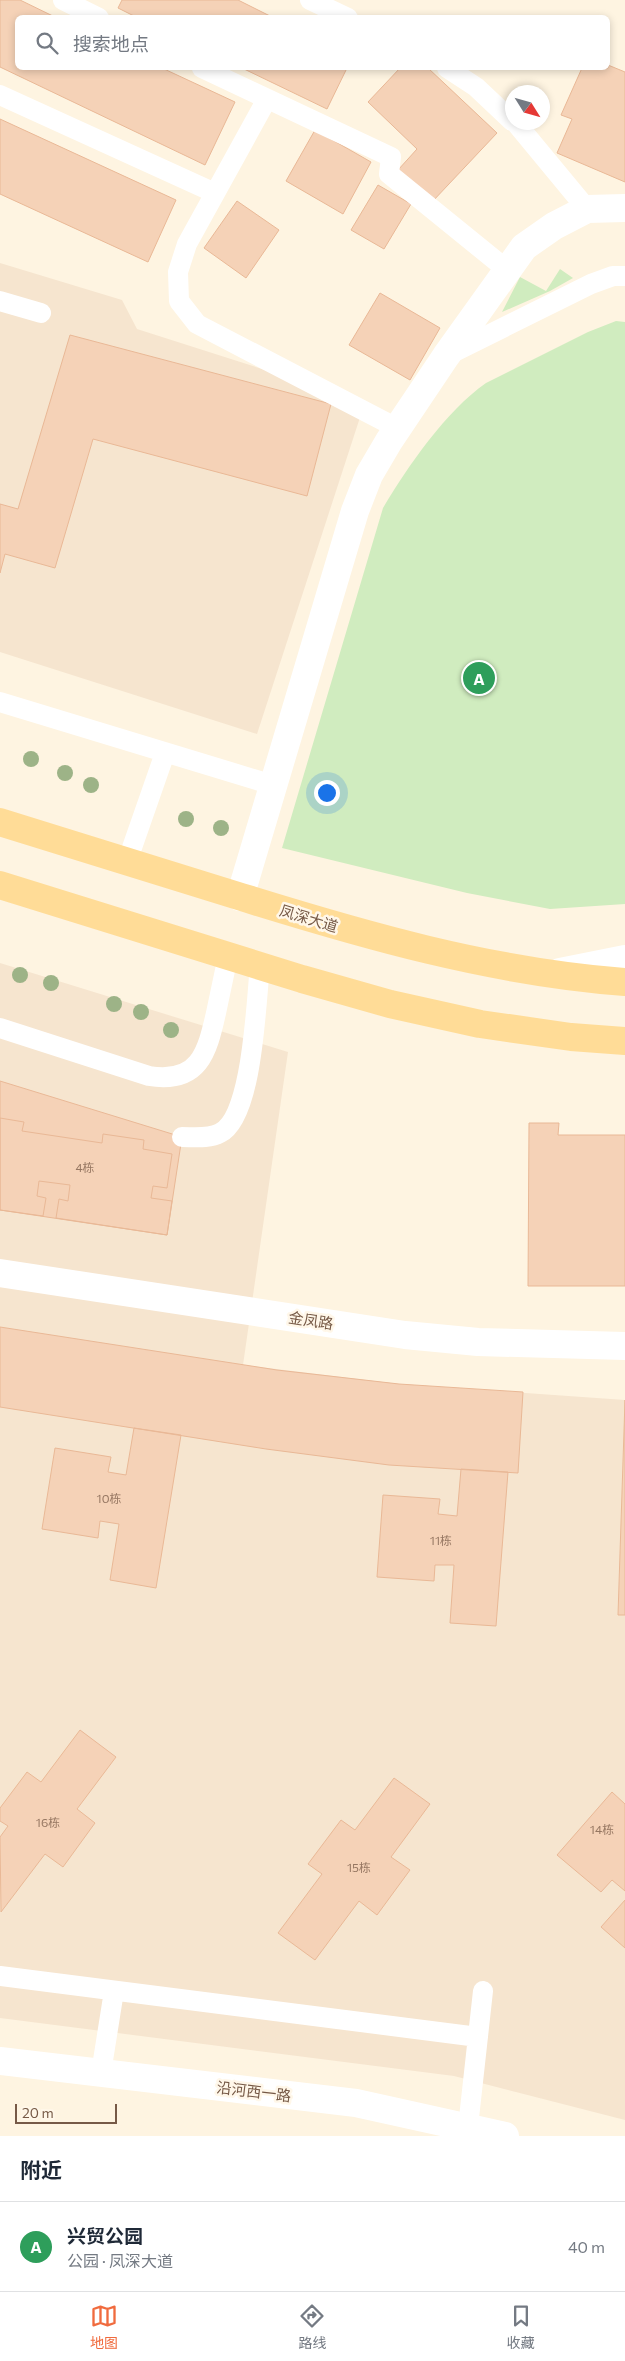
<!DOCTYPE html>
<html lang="zh">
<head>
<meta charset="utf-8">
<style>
	:root { --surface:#fff; --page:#f6f6f7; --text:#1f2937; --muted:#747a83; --line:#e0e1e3; --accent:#f06b3e }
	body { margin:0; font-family:Commissioner,"Noto Sans SC",sans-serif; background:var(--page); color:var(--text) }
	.compass { position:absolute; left:505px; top:85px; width:45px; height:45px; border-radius:50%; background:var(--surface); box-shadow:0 2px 8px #0003; rotate:127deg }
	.scale { position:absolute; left:15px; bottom:12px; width:102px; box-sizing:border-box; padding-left:5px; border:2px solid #765946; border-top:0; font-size:14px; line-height:18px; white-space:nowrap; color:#765946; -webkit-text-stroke:4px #fff7e9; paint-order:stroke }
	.you { position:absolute; left:326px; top:792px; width:18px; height:18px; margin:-12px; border:4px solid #fff; border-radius:50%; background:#1a73e8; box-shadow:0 0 0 8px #1a73e833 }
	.badge { display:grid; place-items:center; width:32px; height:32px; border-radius:50%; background:var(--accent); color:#fff; font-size:16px; font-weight:700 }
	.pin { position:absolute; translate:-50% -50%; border:2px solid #fff; box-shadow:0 1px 5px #0006 }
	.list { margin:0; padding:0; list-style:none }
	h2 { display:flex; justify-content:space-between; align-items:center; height:65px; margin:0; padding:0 20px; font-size:21px }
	h2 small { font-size:16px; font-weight:400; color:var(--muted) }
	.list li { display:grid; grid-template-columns:32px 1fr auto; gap:15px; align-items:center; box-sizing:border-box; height:90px; padding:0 20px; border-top:1px solid var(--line) }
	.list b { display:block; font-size:19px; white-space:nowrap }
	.list p { margin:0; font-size:16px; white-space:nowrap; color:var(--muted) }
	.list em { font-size:16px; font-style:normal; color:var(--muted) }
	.icon { flex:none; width:28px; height:28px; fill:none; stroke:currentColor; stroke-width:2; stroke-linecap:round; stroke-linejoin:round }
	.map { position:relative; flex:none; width:625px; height:2136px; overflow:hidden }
	.search { position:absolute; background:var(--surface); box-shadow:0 2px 8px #0003; left:15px; right:15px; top:15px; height:55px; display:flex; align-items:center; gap:12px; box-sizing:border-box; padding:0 18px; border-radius:8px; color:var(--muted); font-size:19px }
	.sheet { height:155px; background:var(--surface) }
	nav { display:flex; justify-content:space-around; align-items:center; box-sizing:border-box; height:70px; border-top:1px solid var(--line); background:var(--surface); font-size:14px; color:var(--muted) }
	nav a { display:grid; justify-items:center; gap:2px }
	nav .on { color:var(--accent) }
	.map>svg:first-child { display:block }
	.residential { fill:#f6e5cf }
	.green { fill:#d0ecbf }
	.building { fill:#f5d2b7; stroke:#e9b896 }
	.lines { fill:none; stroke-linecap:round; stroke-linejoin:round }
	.service { stroke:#fff; stroke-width:20 }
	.minor { stroke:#fff; stroke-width:28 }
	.secondary { stroke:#fff; stroke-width:28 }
	.primary { stroke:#ffdc97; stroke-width:28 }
	.tree { fill:#9db387 }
	.labels { text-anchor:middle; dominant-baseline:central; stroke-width:5; stroke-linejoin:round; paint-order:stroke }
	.number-label { font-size:12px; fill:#967762 }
	.street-label { font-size:15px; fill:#765946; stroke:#fff7e9 }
</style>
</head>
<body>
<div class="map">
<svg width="625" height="2136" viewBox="0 0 625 2136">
	<rect width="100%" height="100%" fill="#fef4e1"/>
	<path class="residential" d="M0,263L122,300L137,329L365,402L257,734L0,652Z
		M0,963L288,1052L243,1365L399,1384L625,1400L618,1615H625V2120L454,2076L0,2018Z"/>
	<path class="green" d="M560,269L573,278L550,291L502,312L520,277L546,291Z
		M616,321L625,322V904L550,909L467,893L282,848L383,508C408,466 446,411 486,383L588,332Z"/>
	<path class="building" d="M0,0H20L57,18H18V68H162L235,102L205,165L0,67Z
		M122,0H238L274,18H138L118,8Z
		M608,65L625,72V182L557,153L572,119L561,115L582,68H608Z
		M242,68H347L327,109Z
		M400,68H428L497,133L432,202L398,170L417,149L368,102Z
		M0,119L176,200L148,262L0,194Z
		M315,130L371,162L343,214L286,181Z
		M378,185L411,204L384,249L351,230Z
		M237,201L279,230L246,278L204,248Z
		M380,293L440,328L410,380L349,345Z
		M70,335L331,404L307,496L93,439L55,568L5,554L0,573V504L18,509Z
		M0,1081L182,1137L167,1235L0,1210Z
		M0,1118L24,1122L22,1131L102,1143L103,1134L144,1140L143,1149L172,1154L167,1188L153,1186L151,1198L172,1201L167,1235L56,1218L59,1199L68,1201L70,1185L39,1181L37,1196L46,1198L43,1216L0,1210Z
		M529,1123H559L558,1135H625V1286H528Z
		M0,1327L277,1370L399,1384L523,1392L518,1473L389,1465L266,1449L0,1407Z
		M625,1400V1615H618Z
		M134,1428L181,1435L156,1588L110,1580L119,1524L100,1521L98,1538L42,1529L55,1448L111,1457L108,1472L126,1475Z
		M461,1469L508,1472L496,1626L450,1623L454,1565H435L434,1581L377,1577L383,1495L440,1499L438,1514L457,1516Z
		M80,1730L116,1757L77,1809L95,1823L63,1867L45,1854L1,1912L0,1837L8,1826L0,1821V1808L27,1772L41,1782Z
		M394,1778L430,1804L391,1857L410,1870L377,1915L359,1901L315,1960L278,1933L322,1874L308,1864L341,1820L355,1830Z
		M612,1792L625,1804V1891L612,1880L601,1892L557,1855Z
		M625,1900V1948L601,1927Z"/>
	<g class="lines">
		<path class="service" d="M63,0L99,18
			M310,0L348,18
			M202,68L391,157L389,174L506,269
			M447,68L476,87L512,121
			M0,95L215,193
			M267,99L187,244L178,272L179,301L197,324L397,428
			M515,122L587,209
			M0,301L41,313
			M450,354L591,284L613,276H625
			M0,702L273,785
			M127,862L165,753
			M0,1028L149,1076C199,1084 207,1053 216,1013C220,994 224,975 228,956
			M182,1137C194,1137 209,1139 220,1133C253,1117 256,1001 260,966
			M0,1976L478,2037
			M101,2073L114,1991
			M468,2127L483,1991"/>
		<path class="minor" d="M240,897L355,511L369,475L389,441L446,356L524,247L554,226L587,209L625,208
			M0,1273L405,1335L478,1342L625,1346
			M0,2061L356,2103L505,2136"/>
		<path class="secondary" d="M560,972L625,959"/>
		<path class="primary" d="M0,822C78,846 156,871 235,895C363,935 491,972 625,982
			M0,885L302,979L390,1004L480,1024L571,1037L625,1041"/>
	</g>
	<g class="tree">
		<circle cx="31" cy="759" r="8"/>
		<circle cx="65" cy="773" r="8"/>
		<circle cx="91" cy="785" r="8"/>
		<circle cx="186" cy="819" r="8"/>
		<circle cx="221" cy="828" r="8"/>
		<circle cx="20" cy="975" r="8"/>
		<circle cx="51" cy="983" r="8"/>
		<circle cx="114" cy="1004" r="8"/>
		<circle cx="141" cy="1012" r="8"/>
		<circle cx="171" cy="1030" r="8"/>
	</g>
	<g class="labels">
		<g class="number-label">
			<text x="85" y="1167">4栋</text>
			<text x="109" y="1498">10栋</text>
			<text x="441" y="1540">11栋</text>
			<text x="48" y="1822">16栋</text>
			<text x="602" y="1829">14栋</text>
			<text x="359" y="1867">15栋</text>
		</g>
		<g class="street-label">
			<text transform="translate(309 918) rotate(17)">凤深大道</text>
			<text transform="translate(311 1320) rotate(9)">金凤路</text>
			<text transform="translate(254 2091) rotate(7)">沿河西一路</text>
		</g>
	</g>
</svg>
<svg class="compass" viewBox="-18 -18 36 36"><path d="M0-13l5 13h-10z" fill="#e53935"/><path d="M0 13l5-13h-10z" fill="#747a83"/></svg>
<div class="scale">20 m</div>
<div class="you"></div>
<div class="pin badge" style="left:479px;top:678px;background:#2e9e5b">A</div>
<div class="search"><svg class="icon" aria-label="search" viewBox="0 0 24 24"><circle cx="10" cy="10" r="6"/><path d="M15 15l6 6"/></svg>搜索地点</div>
</div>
<section class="sheet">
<h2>附近<small></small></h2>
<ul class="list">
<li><span class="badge" style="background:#2e9e5b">A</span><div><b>兴贸公园</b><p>公园 · 凤深大道</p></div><em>40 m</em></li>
</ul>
</section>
<nav>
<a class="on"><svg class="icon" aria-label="map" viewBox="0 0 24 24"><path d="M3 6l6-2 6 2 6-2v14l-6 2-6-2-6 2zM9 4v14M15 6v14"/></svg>地图</a>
<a><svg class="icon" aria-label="directions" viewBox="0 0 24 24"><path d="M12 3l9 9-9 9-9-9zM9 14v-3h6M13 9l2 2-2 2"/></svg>路线</a>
<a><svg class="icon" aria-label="saved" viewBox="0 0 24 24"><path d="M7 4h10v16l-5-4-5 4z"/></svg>收藏</a>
</nav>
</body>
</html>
